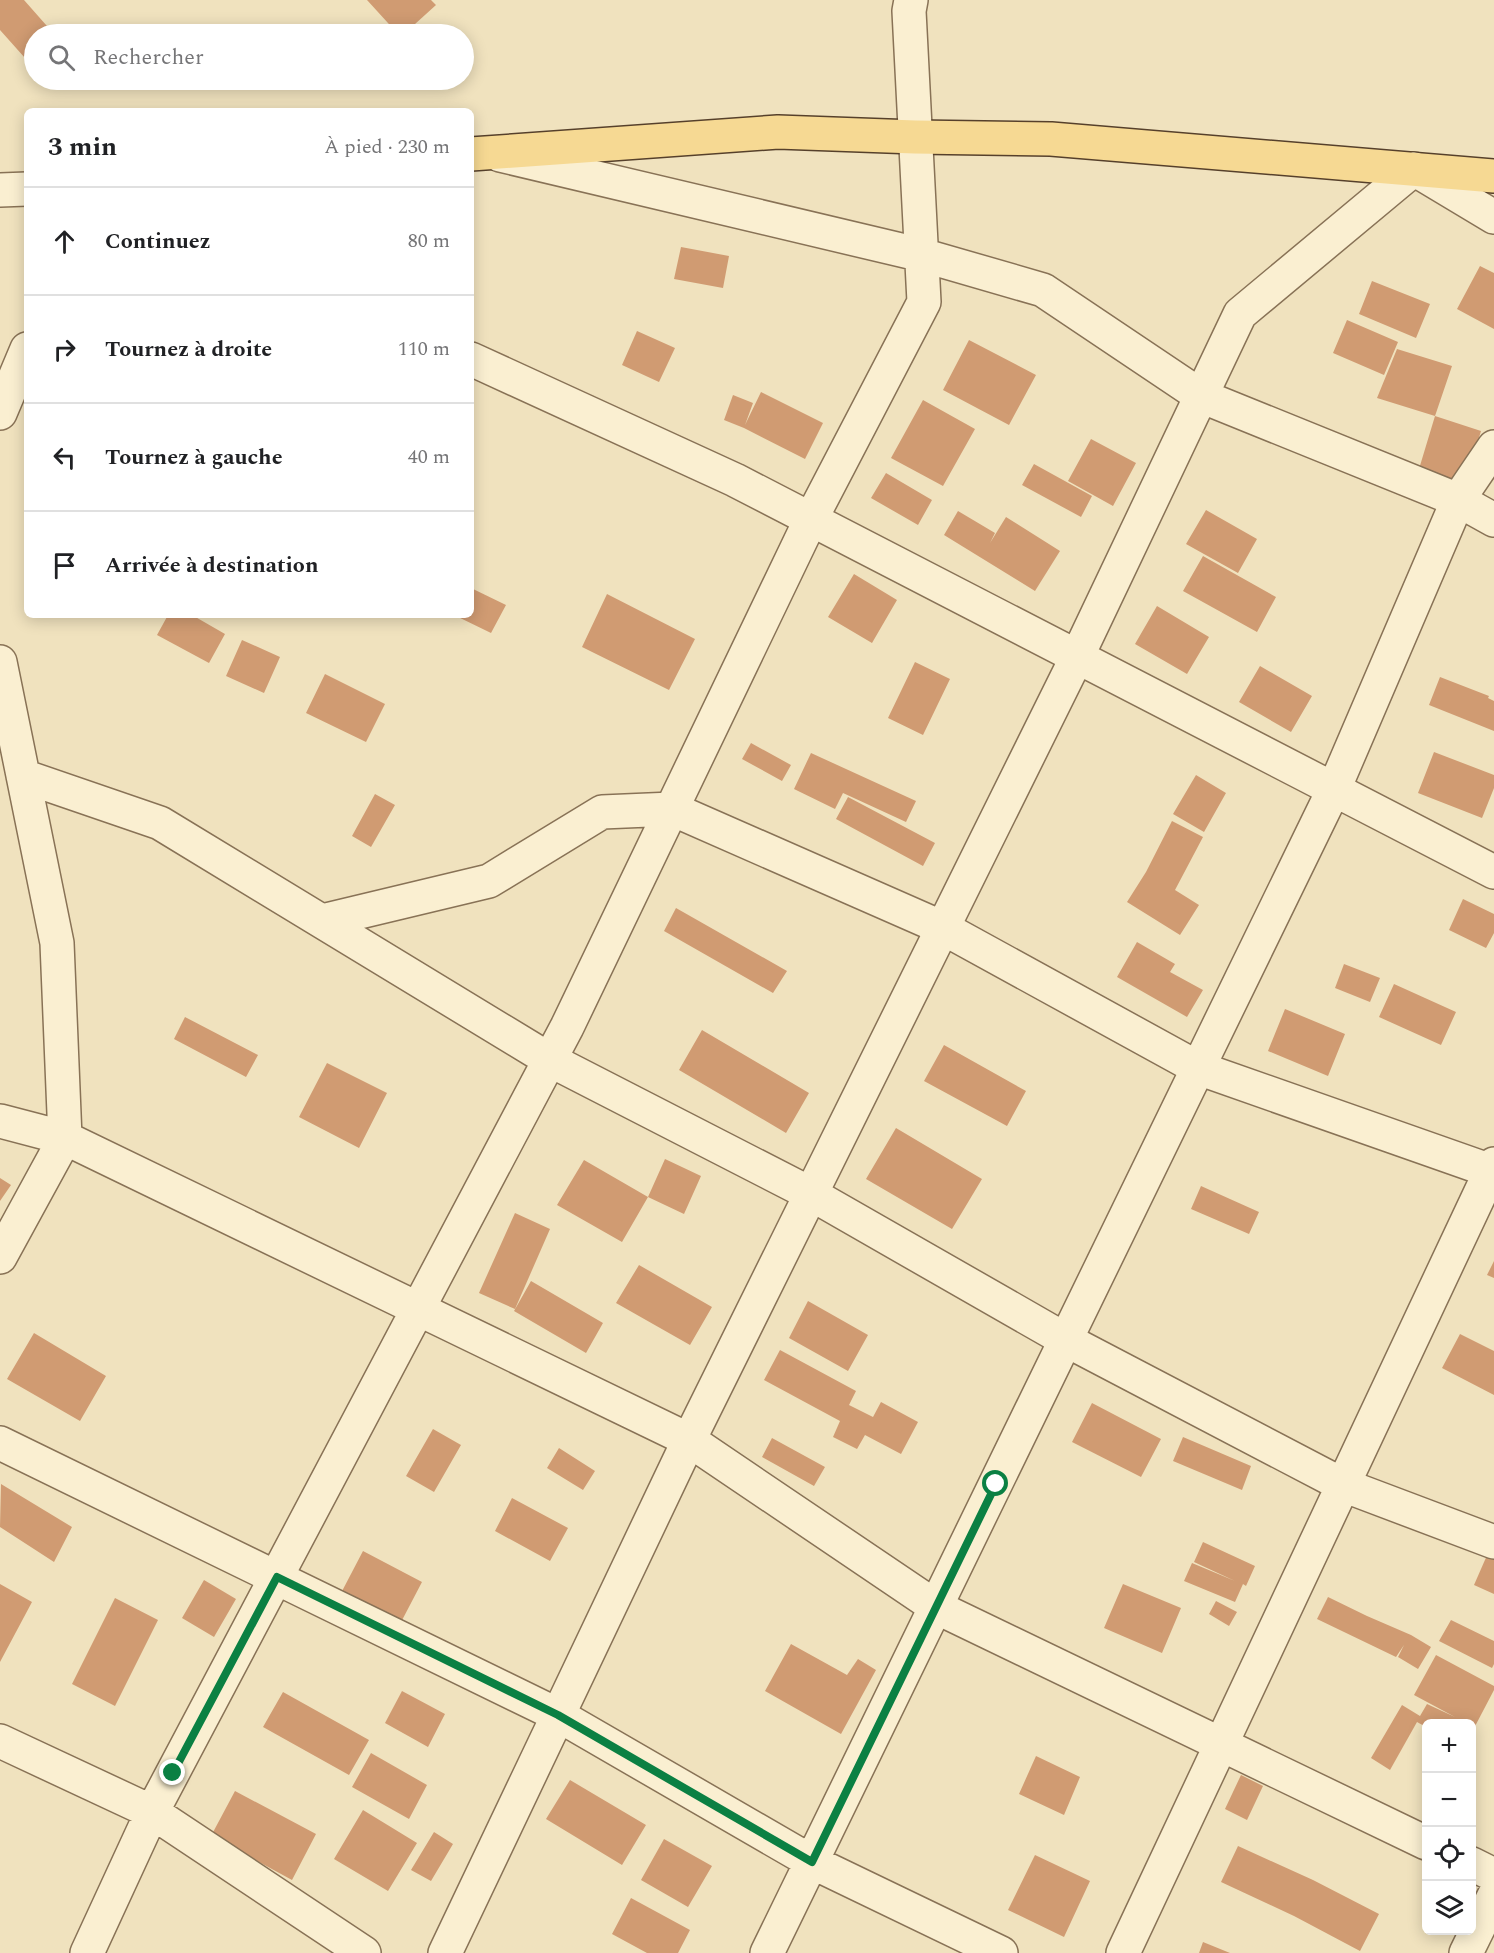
<!DOCTYPE html>
<html lang="fr">
<head>
<meta charset="utf-8">
<style>
	:root { --surface:#fff; --page:#f2f2f2; --text:#202124; --muted:#757577; --line:#e0e0e0 }
	body { margin:0; font-family:Spectral,serif; background:var(--page); color:var(--text) }
	.controls { position:absolute; right:18px; bottom:18px; display:grid; overflow:hidden; border-radius:9px; box-shadow:0 3px 15px #0003 }
	.controls button { width:54px; height:54px; display:grid; place-items:center; padding:0; border:0; border-bottom:2px solid var(--line); background:var(--surface); color:var(--text); font:30px sans-serif }
	.stop { position:absolute; width:18px; height:18px; margin:-14px; border:4px solid #0b8043; border-radius:50%; background:#fff }
	.stop.end { background:#0b8043; border-color:#fff; box-shadow:0 2px 6px #0008 }
	.list { margin:0; padding:0; list-style:none }
	h2 { display:flex; justify-content:space-between; align-items:center; height:78px; margin:0; padding:0 24px; font-size:26px }
	h2 small { font-size:20px; font-weight:400; color:var(--muted) }
	.list li { display:grid; grid-template-columns:39px 1fr auto; gap:18px; align-items:center; box-sizing:border-box; height:108px; padding:0 24px; border-top:2px solid var(--line) }
	.list b { display:block; font-size:22px; white-space:nowrap }
	.list em { font-size:20px; font-style:normal; color:var(--muted) }
	.icon { flex:none; width:33px; height:33px; fill:none; stroke:currentColor; stroke-width:2; stroke-linecap:round; stroke-linejoin:round }
	.map { position:relative; flex:none; width:1494px; height:1953px; overflow:hidden }
	.search { position:absolute; background:var(--surface); box-shadow:0 3px 15px #0003; left:24px; top:24px; width:450px; height:66px; display:flex; align-items:center; gap:15px; box-sizing:border-box; padding:0 21px; border-radius:33px; color:var(--muted); font-size:22px }
	.panel { position:absolute; background:var(--surface); box-shadow:0 3px 15px #0003; left:24px; top:108px; width:450px; height:510px; border-radius:9px }
	.map>svg:first-child { display:block }
	.building { fill:#d09b72 }
	.lines { fill:none; stroke-linecap:round; stroke-linejoin:round }
	.minor-casing { stroke:#887256; stroke-width:36 }
	.major-casing { stroke:#56402b; stroke-width:36 }
	.minor { stroke:#faefd1; stroke-width:33 }
	.major { stroke:#f6d993; stroke-width:33 }
	.route { stroke:#0b8043; stroke-width:8 }
</style>
</head>
<body>
<div class="map">
<svg width="1494" height="1953" viewBox="0 0 1494 1953">
	<rect width="100%" height="100%" fill="#f0e2be"/>
	<path class="building" d="M0,0H24L54,34H34V66L33,67L0,30Z
		M367,0H431L436,5L404,34H398Z
		M681,247L729,256L723,288L674,279Z
		M1480,266L1494,273V329L1457,309Z
		M1372,281L1430,304L1416,338L1359,314Z
		M1347,320L1398,342L1384,375L1333,353Z
		M637,331L675,348L659,382L622,365Z
		M969,340L1036,375L1009,425L943,390Z
		M1397,349L1452,366L1435,416L1377,398Z
		M761,392L823,423L805,459L744,428L724,420L733,395L753,403L745,425Z
		M923,400L975,429L943,486L891,458Z
		M1435,416L1481,431L1465,484L1419,469Z
		M1091,439L1136,463L1113,506L1068,481Z
		M1034,464L1092,496L1081,517L1022,485Z
		M886,473L932,500L918,525L871,498Z
		M1206,510L1257,539L1238,573L1186,544Z
		M958,511L995,533L990,543L1006,517L1060,551L1035,591L944,535Z
		M1203,556L1276,597L1257,632L1183,591Z
		M854,574L897,600L872,643L828,617Z
		M471,588L506,605L491,633L454,615H471Z
		M607,594L695,639L669,690L582,647Z
		M1157,606L1209,637L1187,674L1135,644Z
		M168,615H192L225,634L209,663L157,635Z
		M242,640L280,657L264,693L226,676Z
		M915,662L950,679L923,735L888,718Z
		M1260,666L1312,696L1291,732L1239,702Z
		M325,674L385,704L366,742L306,713Z
		M1440,677L1489,696L1488,698L1494,701V731L1429,705Z
		M751,743L791,765L782,781L742,759Z
		M1434,752L1494,775V788L1482,818L1418,793Z
		M811,753L916,801L906,822L843,793L835,809L794,789Z
		M1196,775L1226,793L1204,832L1173,814Z
		M375,794L395,805L371,847L352,836Z
		M848,797L935,843L923,866L836,819Z
		M1172,821L1203,837L1175,890L1199,905L1180,935L1127,902L1146,872Z
		M1463,899L1494,914V933L1486,948L1449,930Z
		M676,908L787,971L773,993L664,931Z
		M1137,942L1175,964L1170,972L1203,990L1187,1017L1117,977Z
		M1344,964L1380,978L1370,1002L1335,988Z
		M1394,984L1456,1012L1441,1045L1379,1017Z
		M1285,1009L1345,1034L1328,1076L1268,1051Z
		M185,1017L258,1055L246,1077L174,1039Z
		M702,1030L809,1093L786,1133L679,1070Z
		M944,1045L1026,1091L1007,1126L924,1081Z
		M327,1063L387,1093L359,1148L299,1117Z
		M896,1128L982,1179L952,1229L866,1179Z
		M665,1159L701,1176L684,1214L648,1197Z
		M584,1160L648,1197L622,1242L557,1205Z
		M0,1178L11,1185L0,1201Z
		M1201,1186L1259,1212L1249,1234L1191,1209Z
		M515,1213L550,1229L515,1309L479,1293Z
		M1494,1261V1278L1487,1275Z
		M639,1265L712,1307L690,1345L616,1303Z
		M531,1281L603,1323L586,1353L514,1311Z
		M808,1301L868,1335L848,1371L789,1338Z
		M34,1333L106,1376L80,1421L7,1379Z
		M1460,1334L1494,1351V1395L1442,1368Z
		M780,1350L856,1391L849,1405L873,1417L881,1402L918,1422L901,1454L865,1435L857,1449L833,1437L840,1421L764,1380Z
		M1092,1403L1161,1439L1141,1477L1072,1442Z
		M433,1429L461,1445L434,1492L406,1476Z
		M1183,1437L1251,1466L1242,1490L1173,1461Z
		M772,1438L825,1467L814,1486L762,1457Z
		M559,1448L595,1471L583,1490L547,1468Z
		M1,1484L72,1527L54,1562L0,1527Z
		M512,1498L568,1528L550,1561L495,1531Z
		M1203,1542L1255,1566L1246,1586L1243,1584L1235,1602L1184,1581L1192,1563L1235,1581L1194,1562Z
		M363,1551L422,1582L399,1626L340,1595Z
		M1488,1553L1494,1556V1594L1474,1585Z
		M204,1580L236,1599L214,1637L182,1618Z
		M0,1584L32,1602L0,1662Z
		M1123,1584L1181,1608L1162,1653L1104,1628Z
		M1328,1597L1367,1616L1411,1635L1431,1647L1418,1669L1398,1657L1404,1645L1396,1657L1317,1619Z
		M115,1598L158,1620L115,1706L72,1684Z
		M1216,1601L1237,1612L1229,1626L1209,1614Z
		M1451,1620L1494,1641V1664L1492,1668L1439,1641Z
		M791,1644L847,1675L858,1659L876,1670L841,1734L765,1691Z
		M1436,1655L1494,1686V1690L1472,1732V1724H1426V1727L1417,1722L1390,1770L1371,1758L1402,1705L1420,1716L1427,1704L1455,1717L1414,1695Z
		M402,1691L445,1714L428,1747L385,1723Z
		M283,1692L369,1740L349,1775L263,1727Z
		M371,1753L427,1785L409,1819L352,1787Z
		M1036,1756L1080,1777L1064,1815L1019,1794Z
		M1241,1775L1263,1786L1247,1820L1225,1809Z
		M570,1780L646,1825L622,1865L546,1819Z
		M235,1791L316,1834L292,1880L211,1836Z
		M363,1810L417,1843L388,1891L334,1859Z
		M434,1832L453,1844L431,1881L411,1870Z
		M664,1839L712,1866L688,1907L641,1880Z
		M1238,1846L1313,1880L1379,1914L1360,1951L1294,1916L1221,1882Z
		M1035,1855L1090,1881L1064,1937L1008,1910Z
		M631,1898L690,1930L678,1953H647L612,1934Z
		M1203,1942L1230,1953H1199Z"/>
	<g class="lines">
		<defs>
			<path id="minor" d="M500,155L922,255L1043,290L1201,396L1458,500L1494,520
				M0,190L27,189
				M471,359L735,480L1494,872
				M0,413L27,349
				M0,662L57,943L65,1138L0,1257
				M23,776L160,823L550,1060L811,1194L1066,1340L1343,1485L1494,1542
				M322,921L489,881L602,812L672,809L943,928L1198,1068L1494,1172
				M0,1121L65,1138L689,1440L936,1607L1426,1843
				M0,1443L558,1715L812,1862L1001,1953
				M0,1741L152,1812L364,1953
				M1472,1864L1494,1875
				M87,1953L152,1812L567,1027L811,519L924,302L909,11L911,0
				M445,1953L689,1440L1077,657L1240,314L1414,169L1494,217
				M767,1953L1334,789L1458,500L1494,447
				M1123,1953L1494,1164
				M1466,1953L1494,1896"/>
			<path id="major" d="M471,154L778,132L915,137L1051,139L1494,176"/>
		</defs>
		<use href="#minor" class="minor-casing"/>
		<use href="#major" class="major-casing"/>
		<use href="#minor" class="minor"/>
		<use href="#major" class="major"/>
	</g>
	<g class="lines">
		<path class="route" d="M173,1773L277,1577L558,1715L812,1862L996,1484"/>
	</g>
</svg>
<div class="controls">
<button>+</button>
<button>−</button>
<button><svg class="icon" aria-label="locate" viewBox="0 0 24 24"><circle cx="12" cy="12" r="6"/><path d="M12 2v4M12 18v4M2 12h4M18 12h4"/></svg></button>
<button><svg class="icon" aria-label="layers" viewBox="0 0 24 24"><path d="M12 4l9 5-9 5-9-5zM3 14l9 5 9-5"/></svg></button>
</div>
<div class="stop" style="left:996px;top:1484px"></div>
<div class="stop end" style="left:173px;top:1773px"></div>
<div class="search"><svg class="icon" aria-label="search" viewBox="0 0 24 24"><circle cx="10" cy="10" r="6"/><path d="M15 15l6 6"/></svg>Rechercher</div>
<section class="panel">
<h2>3 min<small>À pied · 230 m</small></h2>
<ul class="list">
<li><svg class="icon" aria-label="ahead" viewBox="0 0 24 24"><path d="M12 20V5M6 11l6-6 6 6"/></svg><div><b>Continuez</b></div><em>80 m</em></li>
<li><svg class="icon" aria-label="right" viewBox="0 0 24 24"><path d="M7 20v-9h11M14 6l5 5-5 5"/></svg><div><b>Tournez à droite</b></div><em>110 m</em></li>
<li><svg class="icon" aria-label="left" viewBox="0 0 24 24"><path d="M17 20v-9H6M10 6l-5 5 5 5"/></svg><div><b>Tournez à gauche</b></div><em>40 m</em></li>
<li><svg class="icon" aria-label="arrive" viewBox="0 0 24 24"><path d="M6 21V4h12l-3 4 3 4H6"/></svg><div><b>Arrivée à destination</b></div></li>
</ul>
</section>
</div>
</body>
</html>
